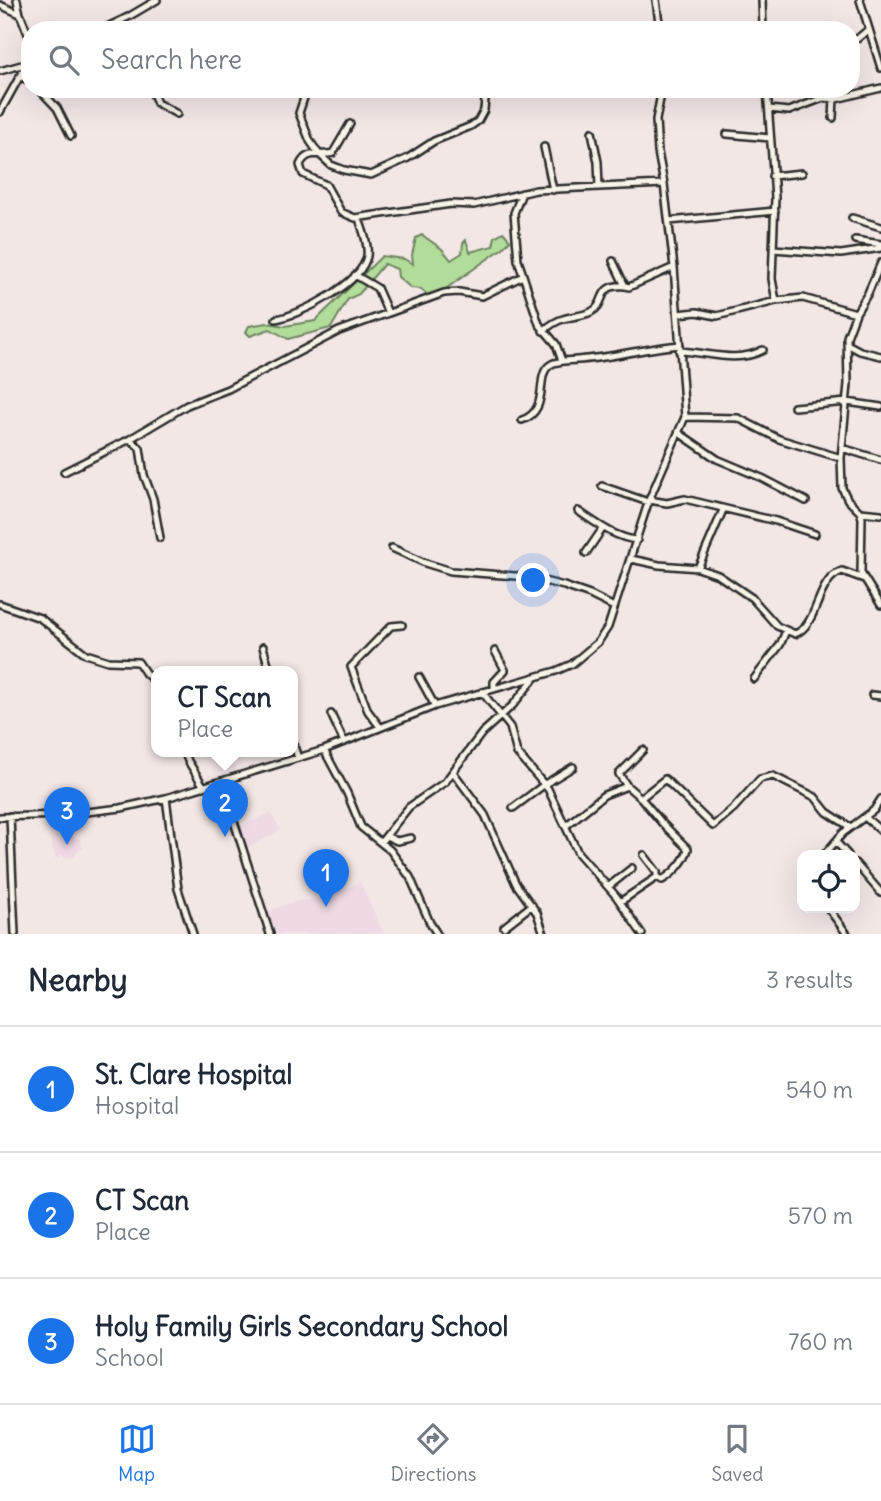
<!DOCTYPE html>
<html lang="en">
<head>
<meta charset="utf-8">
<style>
	:root { --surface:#fff; --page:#f6f6f7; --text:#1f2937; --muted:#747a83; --line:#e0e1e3; --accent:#1a73e8 }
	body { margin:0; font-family:Delius,sans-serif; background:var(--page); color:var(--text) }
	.controls { position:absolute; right:21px; bottom:21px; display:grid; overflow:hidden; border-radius:14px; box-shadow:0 7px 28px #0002 }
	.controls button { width:63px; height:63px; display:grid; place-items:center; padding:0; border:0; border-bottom:2px solid var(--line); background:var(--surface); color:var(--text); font:35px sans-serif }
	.you { position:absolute; left:534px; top:581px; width:24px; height:24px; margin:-18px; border:5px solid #fff; border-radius:50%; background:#1a73e8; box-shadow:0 0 0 10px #1a73e833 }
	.badge { display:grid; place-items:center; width:46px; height:46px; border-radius:50%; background:var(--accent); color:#fff; font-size:23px; font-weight:700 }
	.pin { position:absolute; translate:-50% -58px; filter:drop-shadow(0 2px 4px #0008) }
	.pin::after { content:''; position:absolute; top:37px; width:24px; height:21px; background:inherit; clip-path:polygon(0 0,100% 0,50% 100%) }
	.popup { position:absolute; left:151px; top:666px; width:147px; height:91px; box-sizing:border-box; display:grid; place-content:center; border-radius:14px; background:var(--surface); filter:drop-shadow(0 2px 5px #0005); font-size:23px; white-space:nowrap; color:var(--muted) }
	.popup b { font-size:26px; color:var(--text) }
	.popup::after { content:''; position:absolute; left:50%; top:100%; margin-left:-14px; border:14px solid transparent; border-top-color:var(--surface) }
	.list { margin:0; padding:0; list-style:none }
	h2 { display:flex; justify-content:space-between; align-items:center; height:91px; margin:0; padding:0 28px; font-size:30px }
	h2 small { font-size:23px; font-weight:400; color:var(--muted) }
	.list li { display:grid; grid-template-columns:46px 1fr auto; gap:21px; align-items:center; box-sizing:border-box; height:126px; padding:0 28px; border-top:2px solid var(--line) }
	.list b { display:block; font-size:26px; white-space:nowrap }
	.list p { margin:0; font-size:23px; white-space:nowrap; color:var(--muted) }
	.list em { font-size:23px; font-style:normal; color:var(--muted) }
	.icon { flex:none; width:38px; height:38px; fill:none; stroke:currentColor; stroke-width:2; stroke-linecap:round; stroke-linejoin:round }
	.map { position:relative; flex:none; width:881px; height:934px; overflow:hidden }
	.search { position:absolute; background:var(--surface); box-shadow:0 7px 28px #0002; left:21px; right:21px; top:21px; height:77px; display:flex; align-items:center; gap:18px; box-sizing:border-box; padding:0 24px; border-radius:28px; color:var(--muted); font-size:26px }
	.sheet { height:469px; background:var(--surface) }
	nav { display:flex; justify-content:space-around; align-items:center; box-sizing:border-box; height:98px; border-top:2px solid var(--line); background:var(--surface); font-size:19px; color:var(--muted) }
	nav a { display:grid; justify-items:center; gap:4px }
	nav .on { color:var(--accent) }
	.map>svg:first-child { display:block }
	.built { fill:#eed9e4 }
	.green { fill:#b2dc99; stroke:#6e8462; stroke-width:2 }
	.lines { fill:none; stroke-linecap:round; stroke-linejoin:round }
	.street-casing { stroke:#2b2b2b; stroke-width:10 }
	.street { stroke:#f7f3e8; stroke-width:5 }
</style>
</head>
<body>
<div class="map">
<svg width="881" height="934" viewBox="0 0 881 934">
	<rect width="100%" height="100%" fill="#f3e7e6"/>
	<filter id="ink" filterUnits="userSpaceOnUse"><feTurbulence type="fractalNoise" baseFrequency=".0143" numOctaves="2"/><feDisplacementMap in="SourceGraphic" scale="14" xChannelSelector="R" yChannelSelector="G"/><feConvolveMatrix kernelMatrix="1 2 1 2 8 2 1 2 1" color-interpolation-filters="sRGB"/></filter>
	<g filter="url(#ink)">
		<path class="built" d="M271,813L280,830L244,850L237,828Z
			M69,832L75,838H80L83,849L78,850L74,857L65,858L61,853L60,858H55L50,837L57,836L60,841L62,834Z
			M360,882L384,934H273L265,913L292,902L326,897Z"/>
		<path class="green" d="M503,232L510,240L503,248L437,295L429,297L421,289L411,288L398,277L397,269L384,264L359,294L348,299L331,328L288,339L270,329L250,336L246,332L249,326L267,323L285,326L315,321L382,256L404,259L413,264L412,255L416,238L422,235L442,249L451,260L462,253L463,243L466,240L470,252L493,246L495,237Z"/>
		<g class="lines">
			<defs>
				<path id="street" d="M17,0L20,14L30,39
					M656,0L660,30
					M762,0L763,30
					M860,0L881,68
					M0,5L20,14
					M101,30L128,17L157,0
					M851,41L857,39L869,29
					M0,71L25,64
					M21,76L30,82
					M39,89L57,108L71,136
					M151,89L157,103L177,114
					M307,89L299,113L310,141L319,154L331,165L344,170L371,175L408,158L434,141L471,126L478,121L484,110L486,89
					M767,89L775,198L772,279L776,301
					M797,89L798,93
					M769,109L789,111L823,98L836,99L881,88
					M0,112L30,58
					M833,118L834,98
					M350,124L333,153C320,157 307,149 300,165L303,174L326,185L341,212L355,218L451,204L474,205L536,190L664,184
					M592,132L598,162L599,187
					M727,134L770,138
					M544,147L553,190
					M772,176L802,173
					M522,193L514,213L518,260L539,324L556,344L562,361
					M852,218L881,227
					M669,221L775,211
					M855,240L881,244
					M773,249L841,254L881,248
					M613,261L625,286L629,287L674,267
					M881,263L868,293L856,313L847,337L848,384L841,458L842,488L848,500L860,512L862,518L861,573L881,605
					M355,275L377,288L388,313
					M678,314L697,312L717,316L776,301L803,298L856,313
					M276,319C301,315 362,283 367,256C369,244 362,229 359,218
					M543,331C549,326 556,321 563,319C572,316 583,316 591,312C608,304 595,284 625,286
					M847,344L860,351L881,356
					M679,351C708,352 736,364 763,350
					M794,407L847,402L881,407
					M685,417L738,418L779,439L841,458
					M522,420C551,410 534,376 550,365C557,360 568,361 577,360C612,358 645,348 680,345
					M679,433L717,459L762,478L806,501
					M130,439L140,448L144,475L153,499L160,538
					M842,448L881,460
					M64,472L130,439L187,405L228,389L339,331L444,293L459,292L482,296L523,276
					M602,486L648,502
					M649,500L667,503L685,499L776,521L815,534
					M578,511C596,523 615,538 637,540
					M860,512L881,514
					M392,548L425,563L451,571L528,577L564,586L590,595L614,607
					M586,553L603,528
					M631,559L659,565L698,568L718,575L752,598L777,626L795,634C819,625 816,579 842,571L864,579
					M698,568L723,510
					M0,604L40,618L86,654L108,661L138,662L146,674L157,683
					M263,647L270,671
					M419,677L435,706
					M754,679L780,645L786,631
					M494,689V682L505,670L495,651
					M482,692L510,727L517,753L548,789L578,853L616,896L642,934
					M872,695L881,696
					M331,714L344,742
					M380,727L368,711L351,667L391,626L402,625
					M293,743L298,758
					M324,750L347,793L361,827L390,850L410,877L430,923L437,934
					M184,751L188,761L204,787
					M453,772L485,815L516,884L537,913L544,934
					M221,781L270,934
					M627,786L619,774L643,750
					M166,798L178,889L193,934
					M641,798L662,823L688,849C685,861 673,874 662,880L657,877
					M513,808L545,784L573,767
					M10,816L15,934
					M0,817L60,815L121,808L166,798L324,750L435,706L556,671L572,664L598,642L608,627L649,500L685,417L674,267L664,184L658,152L656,120L662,89
					M866,818L881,831
					M567,825L604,795L627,786L641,798L665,779L713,826L734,808L760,779L773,776L815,797L827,812L850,827
					M386,836L397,841L411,838
					M381,842L409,807L445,782L482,733L513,705L533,680
					M836,842L848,855
					M824,855L843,833L874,810L881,799
					M855,863L881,893
					M608,887L632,868
					M620,902L657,877V872L644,855
					M828,908L847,934
					M504,927L532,905"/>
			</defs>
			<use href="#street" class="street-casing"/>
			<use href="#street" class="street"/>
		</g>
	</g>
</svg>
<div class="controls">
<button><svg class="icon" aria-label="locate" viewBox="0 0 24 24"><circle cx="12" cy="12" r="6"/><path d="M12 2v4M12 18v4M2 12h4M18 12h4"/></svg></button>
</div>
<div class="you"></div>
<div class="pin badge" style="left:326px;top:907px">1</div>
<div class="pin badge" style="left:225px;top:837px">2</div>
<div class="popup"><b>CT Scan</b>Place</div>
<div class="pin badge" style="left:67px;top:845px">3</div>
<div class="search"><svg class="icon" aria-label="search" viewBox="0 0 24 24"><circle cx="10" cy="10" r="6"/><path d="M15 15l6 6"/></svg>Search here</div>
</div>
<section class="sheet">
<h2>Nearby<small>3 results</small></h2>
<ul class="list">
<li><span class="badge">1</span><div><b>St. Clare Hospital</b><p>Hospital</p></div><em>540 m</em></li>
<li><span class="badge">2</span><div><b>CT Scan</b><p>Place</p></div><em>570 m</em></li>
<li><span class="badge">3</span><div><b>Holy Family Girls Secondary School</b><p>School</p></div><em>760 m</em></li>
</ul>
</section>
<nav>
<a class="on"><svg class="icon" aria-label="map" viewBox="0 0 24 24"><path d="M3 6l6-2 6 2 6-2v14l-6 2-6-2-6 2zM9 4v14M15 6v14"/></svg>Map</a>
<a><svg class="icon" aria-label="directions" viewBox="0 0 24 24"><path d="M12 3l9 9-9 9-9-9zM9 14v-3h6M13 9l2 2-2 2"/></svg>Directions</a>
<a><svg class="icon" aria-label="saved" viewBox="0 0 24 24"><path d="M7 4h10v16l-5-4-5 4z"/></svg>Saved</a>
</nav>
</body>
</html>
